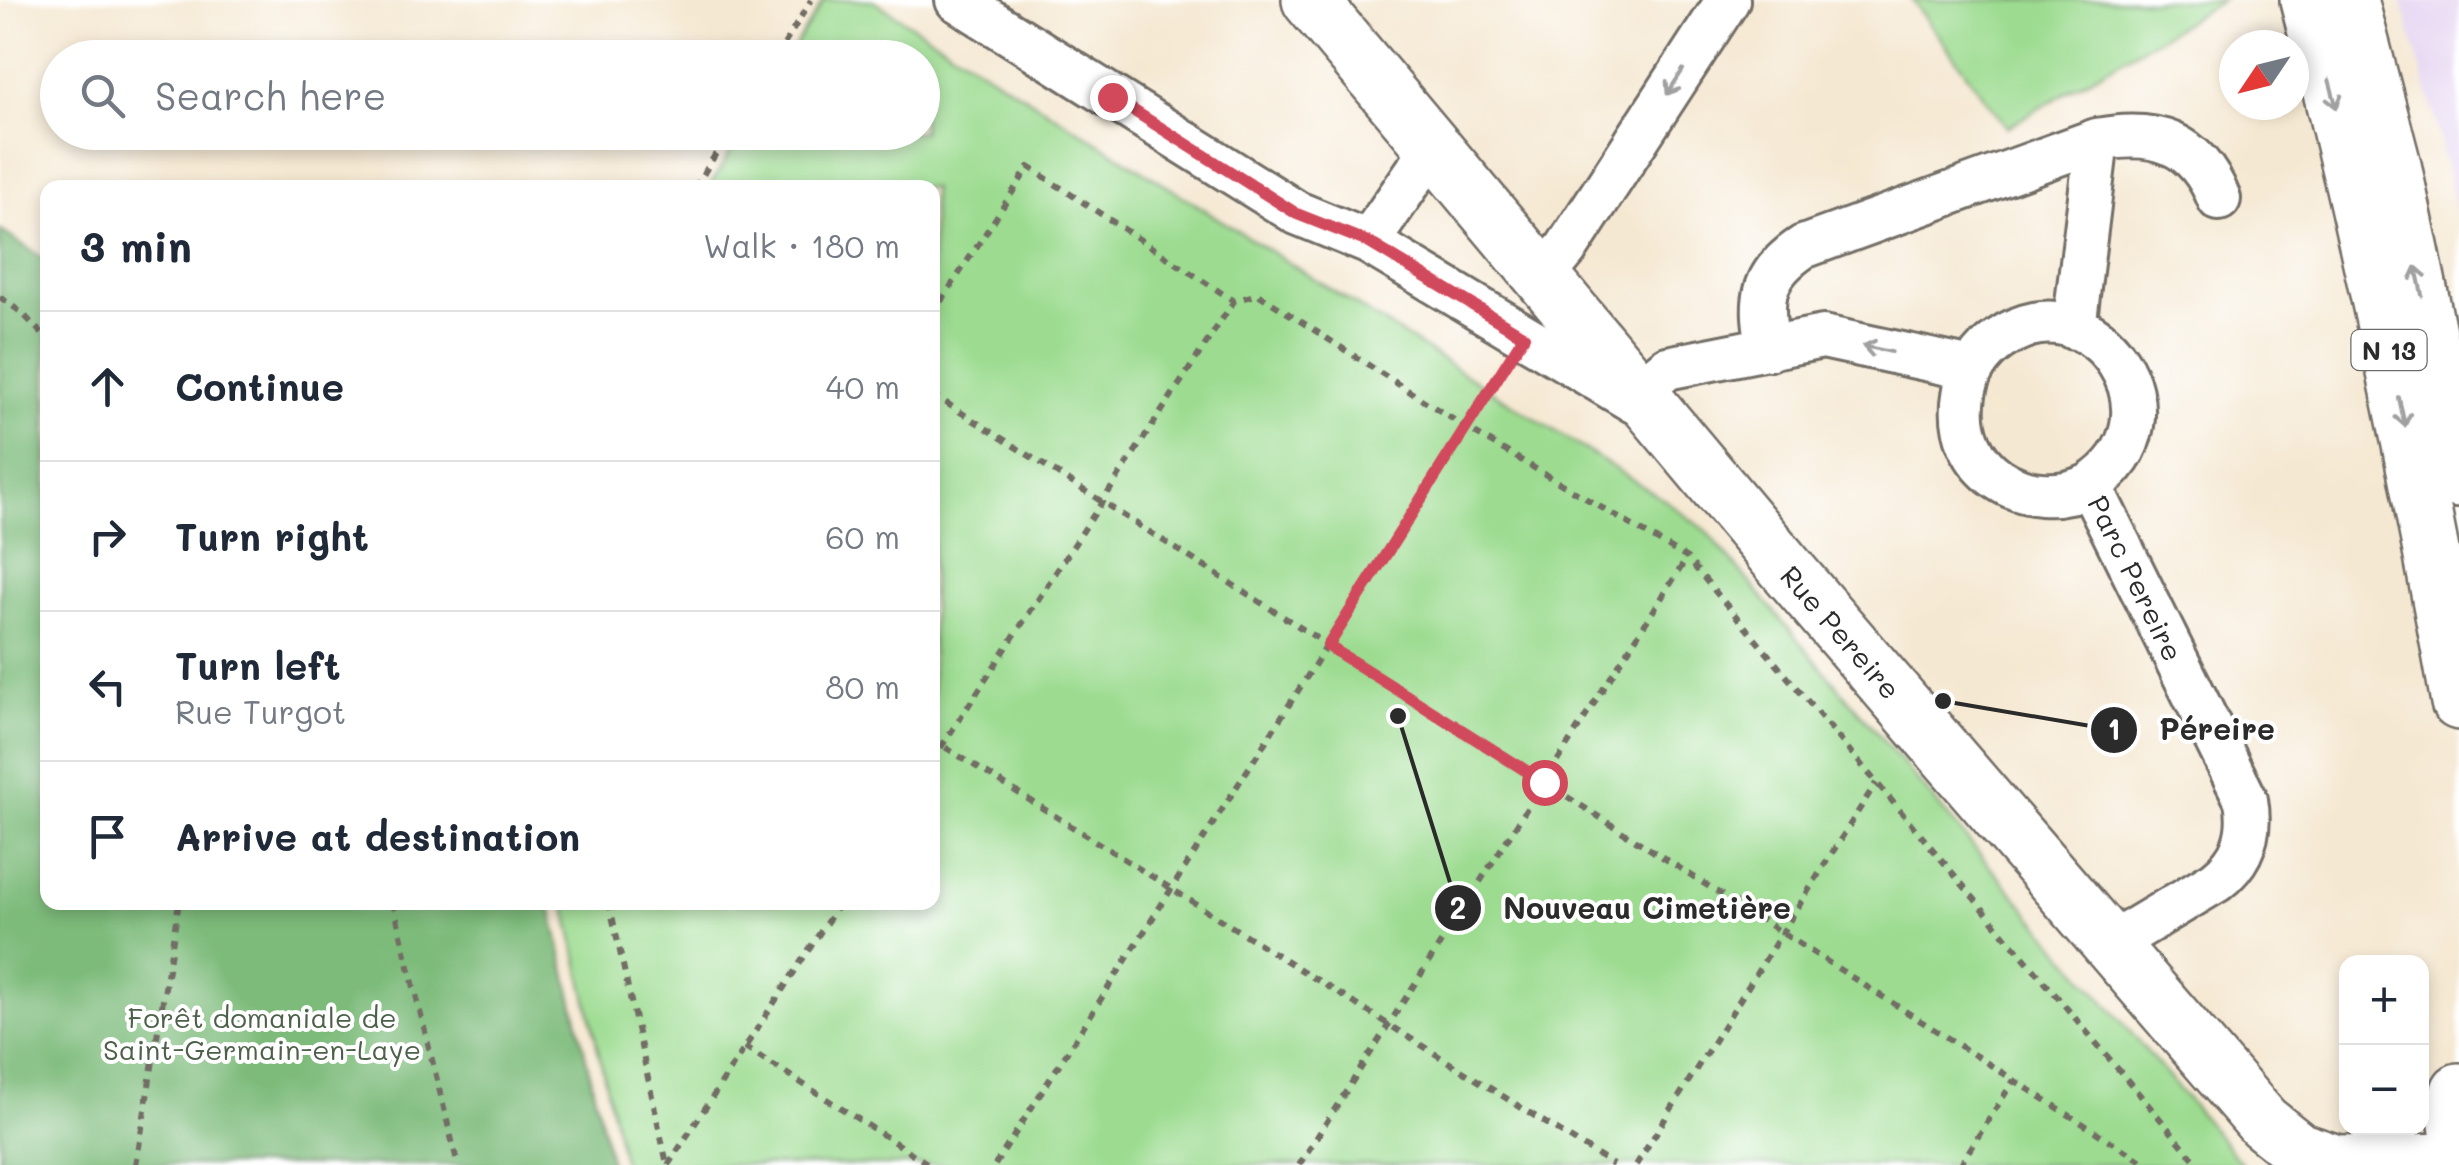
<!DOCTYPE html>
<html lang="en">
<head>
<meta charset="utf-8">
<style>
	:root { --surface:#fff; --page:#f2f2f3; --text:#1f2937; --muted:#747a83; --line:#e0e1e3 }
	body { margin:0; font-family:Mali,sans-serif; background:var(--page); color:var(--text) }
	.controls { position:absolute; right:30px; bottom:30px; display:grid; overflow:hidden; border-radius:20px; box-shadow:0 5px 15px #0003 }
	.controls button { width:90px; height:90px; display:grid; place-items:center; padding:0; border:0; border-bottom:2px solid var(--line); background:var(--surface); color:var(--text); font:50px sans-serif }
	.compass { position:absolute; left:2219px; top:30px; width:90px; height:90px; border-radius:50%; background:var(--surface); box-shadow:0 5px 15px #0003; rotate:235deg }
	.stop { position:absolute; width:30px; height:30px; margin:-22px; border:8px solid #d1495b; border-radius:50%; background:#fff }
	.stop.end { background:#d1495b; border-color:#fff; box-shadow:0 2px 10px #0008 }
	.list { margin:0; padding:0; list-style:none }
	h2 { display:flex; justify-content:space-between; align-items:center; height:130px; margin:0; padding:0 40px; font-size:42px }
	h2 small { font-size:32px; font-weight:400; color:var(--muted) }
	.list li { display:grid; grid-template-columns:65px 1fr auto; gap:30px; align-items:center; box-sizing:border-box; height:150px; padding:0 40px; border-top:2px solid var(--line) }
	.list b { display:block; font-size:38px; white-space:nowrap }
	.list p { margin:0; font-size:32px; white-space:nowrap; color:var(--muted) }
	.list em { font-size:32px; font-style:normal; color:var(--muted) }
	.icon { flex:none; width:55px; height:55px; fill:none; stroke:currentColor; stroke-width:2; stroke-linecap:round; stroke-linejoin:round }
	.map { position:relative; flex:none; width:2459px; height:1165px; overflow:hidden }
	.search { position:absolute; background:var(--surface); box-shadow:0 5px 15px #0003; left:40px; top:40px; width:900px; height:110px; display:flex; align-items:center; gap:25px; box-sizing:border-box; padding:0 35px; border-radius:55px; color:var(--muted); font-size:38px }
	.panel { position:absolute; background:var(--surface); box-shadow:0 5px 15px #0003; left:40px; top:180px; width:900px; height:730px; border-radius:20px }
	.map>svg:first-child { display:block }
	.built { fill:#e4d3f1 }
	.green { fill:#9cdb90; stroke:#64835e; stroke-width:2.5 }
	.forest { fill:#7dbb7a; stroke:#547352; stroke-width:2.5 }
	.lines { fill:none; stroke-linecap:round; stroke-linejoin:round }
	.street-casing { stroke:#726d65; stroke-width:48 }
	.secondary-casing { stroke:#726d65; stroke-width:60 }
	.primary-casing { stroke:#726d65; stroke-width:60 }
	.path { stroke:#726d65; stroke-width:6; stroke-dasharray:8 8; stroke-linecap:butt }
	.street { stroke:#fff; stroke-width:42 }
	.secondary { stroke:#fff; stroke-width:55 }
	.primary { stroke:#fff; stroke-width:55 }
	.oneway { stroke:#a0a0a0 }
	.route { stroke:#d1495b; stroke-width:12 }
	.labels { text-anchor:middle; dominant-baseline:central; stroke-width:8; stroke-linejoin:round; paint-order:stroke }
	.shield { fill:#fff; stroke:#6b6b6b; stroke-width:2.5 }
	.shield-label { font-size:25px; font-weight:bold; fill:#2b2b2b }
	.street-label { font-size:28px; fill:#2b2b2b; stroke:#fff }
	.park-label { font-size:28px; fill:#4d6049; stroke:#fff }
	.leader { fill:none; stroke:#2b2b2b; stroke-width:4 }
	.callout-dot { fill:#2b2b2b; stroke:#fff; stroke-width:4 }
	.mark-label { font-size:30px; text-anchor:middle; font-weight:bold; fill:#fff }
	.callout-label { font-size:30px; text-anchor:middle; font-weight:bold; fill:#2b2b2b; stroke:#fff; stroke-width:8; stroke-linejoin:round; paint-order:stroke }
</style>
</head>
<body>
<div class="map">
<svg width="2459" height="1165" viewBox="0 0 2459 1165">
	<rect width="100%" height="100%" fill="#fff"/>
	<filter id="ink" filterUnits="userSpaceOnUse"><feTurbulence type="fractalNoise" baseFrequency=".01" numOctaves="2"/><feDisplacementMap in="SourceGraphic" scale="20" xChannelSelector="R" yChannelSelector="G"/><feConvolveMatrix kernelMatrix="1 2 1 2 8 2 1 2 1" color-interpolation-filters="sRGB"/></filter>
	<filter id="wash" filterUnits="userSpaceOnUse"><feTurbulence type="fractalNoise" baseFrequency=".0048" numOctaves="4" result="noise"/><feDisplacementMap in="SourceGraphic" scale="40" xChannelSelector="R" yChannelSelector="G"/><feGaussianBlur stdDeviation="2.25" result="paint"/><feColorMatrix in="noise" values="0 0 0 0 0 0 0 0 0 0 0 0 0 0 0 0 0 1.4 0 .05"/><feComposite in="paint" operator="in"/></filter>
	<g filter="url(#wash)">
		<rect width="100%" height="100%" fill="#f5e8d2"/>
		<path class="built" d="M2401,0H2459V226L2435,118Z"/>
		<path class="green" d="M824,0H872L1666,501L1705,530L2243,1165H624L565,903L932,902V188L709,187L742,133L922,132V58L788,57Z
			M1912,0H2223L2007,127Z"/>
		<path class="forest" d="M0,230L47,261L48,902L550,903L611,1165H0Z"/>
	</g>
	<g filter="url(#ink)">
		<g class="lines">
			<defs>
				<path id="street" d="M957,0L1297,213L1368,242L1635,402
					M1368,242L1435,145
					M1542,278L1566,249L1728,0
					M2074,328L2097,140
					M1769,349C1759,302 1760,275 1803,247L2097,140C2155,129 2196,141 2219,199
					M1639,391L1667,368L1823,337L1972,369
					M2090,485C2025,515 1952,469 1964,395C1967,372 1981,352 2000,339C2093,274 2192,418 2090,485L2246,800C2252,834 2243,860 2216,881L2109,945"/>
				<path id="secondary" d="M1310,0L1785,567L2263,1122L2298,1150L2337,1163L2459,1161"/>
				<path id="primary" d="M2308,0C2368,232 2417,466 2459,702
					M2350,0L2393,165L2459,480
					M2459,1091L2455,1107L2459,1140"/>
			</defs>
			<use href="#street" class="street-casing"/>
			<use href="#secondary" class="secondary-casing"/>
			<use href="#primary" class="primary-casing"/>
			<path class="path" d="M776,58L811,0
				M695,188L729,132
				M0,297L22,313L48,340
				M932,315L1029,167L1234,301L1258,294L1468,429L1687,558L2199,1165
				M932,394L2148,1165
				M932,739L1613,1165
				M932,761L1234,301
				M393,902L458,1165
				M609,902L667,1164
				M745,1047L930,1165
				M136,1165L179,902
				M668,1165L840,902
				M995,1165L1503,370
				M1299,1165L1687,558
				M1636,1165L1876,783
				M1960,1165L2014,1080"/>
			<use href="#street" class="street"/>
			<use href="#secondary" class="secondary"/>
			<use href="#primary" class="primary"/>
		</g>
		<defs><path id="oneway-shaft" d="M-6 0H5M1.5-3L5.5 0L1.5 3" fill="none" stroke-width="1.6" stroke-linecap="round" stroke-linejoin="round" transform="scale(2.5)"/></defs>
		<g class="oneway">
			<use href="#oneway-shaft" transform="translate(1675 82) rotate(123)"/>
			<use href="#oneway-shaft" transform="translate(2333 94) rotate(75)"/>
			<use href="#oneway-shaft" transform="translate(2419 281) rotate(-102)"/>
			<use href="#oneway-shaft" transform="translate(1877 349) rotate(-168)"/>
			<use href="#oneway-shaft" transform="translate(2402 412) rotate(78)"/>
		</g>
	</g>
	<g class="lines" filter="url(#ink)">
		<path class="route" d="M1112,97L1297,214L1368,242L1524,336L1328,646L1544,782"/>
	</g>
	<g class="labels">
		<rect class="shield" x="2351.5" y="330" width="75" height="40" rx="8"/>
		<g class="shield-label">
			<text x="2389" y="350">N 13</text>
		</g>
		<g class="street-label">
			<text transform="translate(2136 578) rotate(64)">Parc Pereire</text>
			<text transform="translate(1841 632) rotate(49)">Rue Pereire</text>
		</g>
		<g class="park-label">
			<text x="262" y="1017">Forêt domaniale de<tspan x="262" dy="32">Saint-Germain-en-Laye</tspan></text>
		</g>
	</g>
	<path class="leader" d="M1943 701L2114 730M1398 716L1458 908"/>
	<g class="callout-dot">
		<circle cx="1943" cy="701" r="10"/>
		<circle cx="1398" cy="716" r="10"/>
		<circle cx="2114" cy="730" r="25"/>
		<circle cx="1458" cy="908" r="25"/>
	</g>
	<g class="mark-label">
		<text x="2114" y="740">1</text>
		<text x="1458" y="919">2</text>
	</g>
	<g class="callout-label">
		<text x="2217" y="740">Péreire</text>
		<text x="1647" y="919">Nouveau Cimetière</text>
	</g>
</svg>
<div class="controls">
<button>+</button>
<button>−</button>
</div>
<svg class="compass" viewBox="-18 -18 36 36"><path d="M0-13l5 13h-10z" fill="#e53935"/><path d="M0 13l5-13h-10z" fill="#747a83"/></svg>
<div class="stop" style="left:1544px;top:782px"></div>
<div class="stop end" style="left:1112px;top:97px"></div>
<div class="search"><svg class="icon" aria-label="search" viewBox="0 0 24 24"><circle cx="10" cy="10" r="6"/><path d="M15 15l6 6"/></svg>Search here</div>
<section class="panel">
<h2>3 min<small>Walk · 180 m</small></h2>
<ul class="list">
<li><svg class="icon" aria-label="ahead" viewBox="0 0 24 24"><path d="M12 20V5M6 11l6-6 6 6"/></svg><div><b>Continue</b></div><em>40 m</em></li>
<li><svg class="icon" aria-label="right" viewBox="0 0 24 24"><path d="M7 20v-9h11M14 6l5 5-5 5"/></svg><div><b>Turn right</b></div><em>60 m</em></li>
<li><svg class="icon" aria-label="left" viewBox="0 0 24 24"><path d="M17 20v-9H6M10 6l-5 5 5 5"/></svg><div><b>Turn left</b><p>Rue Turgot</p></div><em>80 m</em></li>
<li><svg class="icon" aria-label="arrive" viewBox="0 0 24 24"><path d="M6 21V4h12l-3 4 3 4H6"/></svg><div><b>Arrive at destination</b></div></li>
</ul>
</section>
</div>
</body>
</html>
